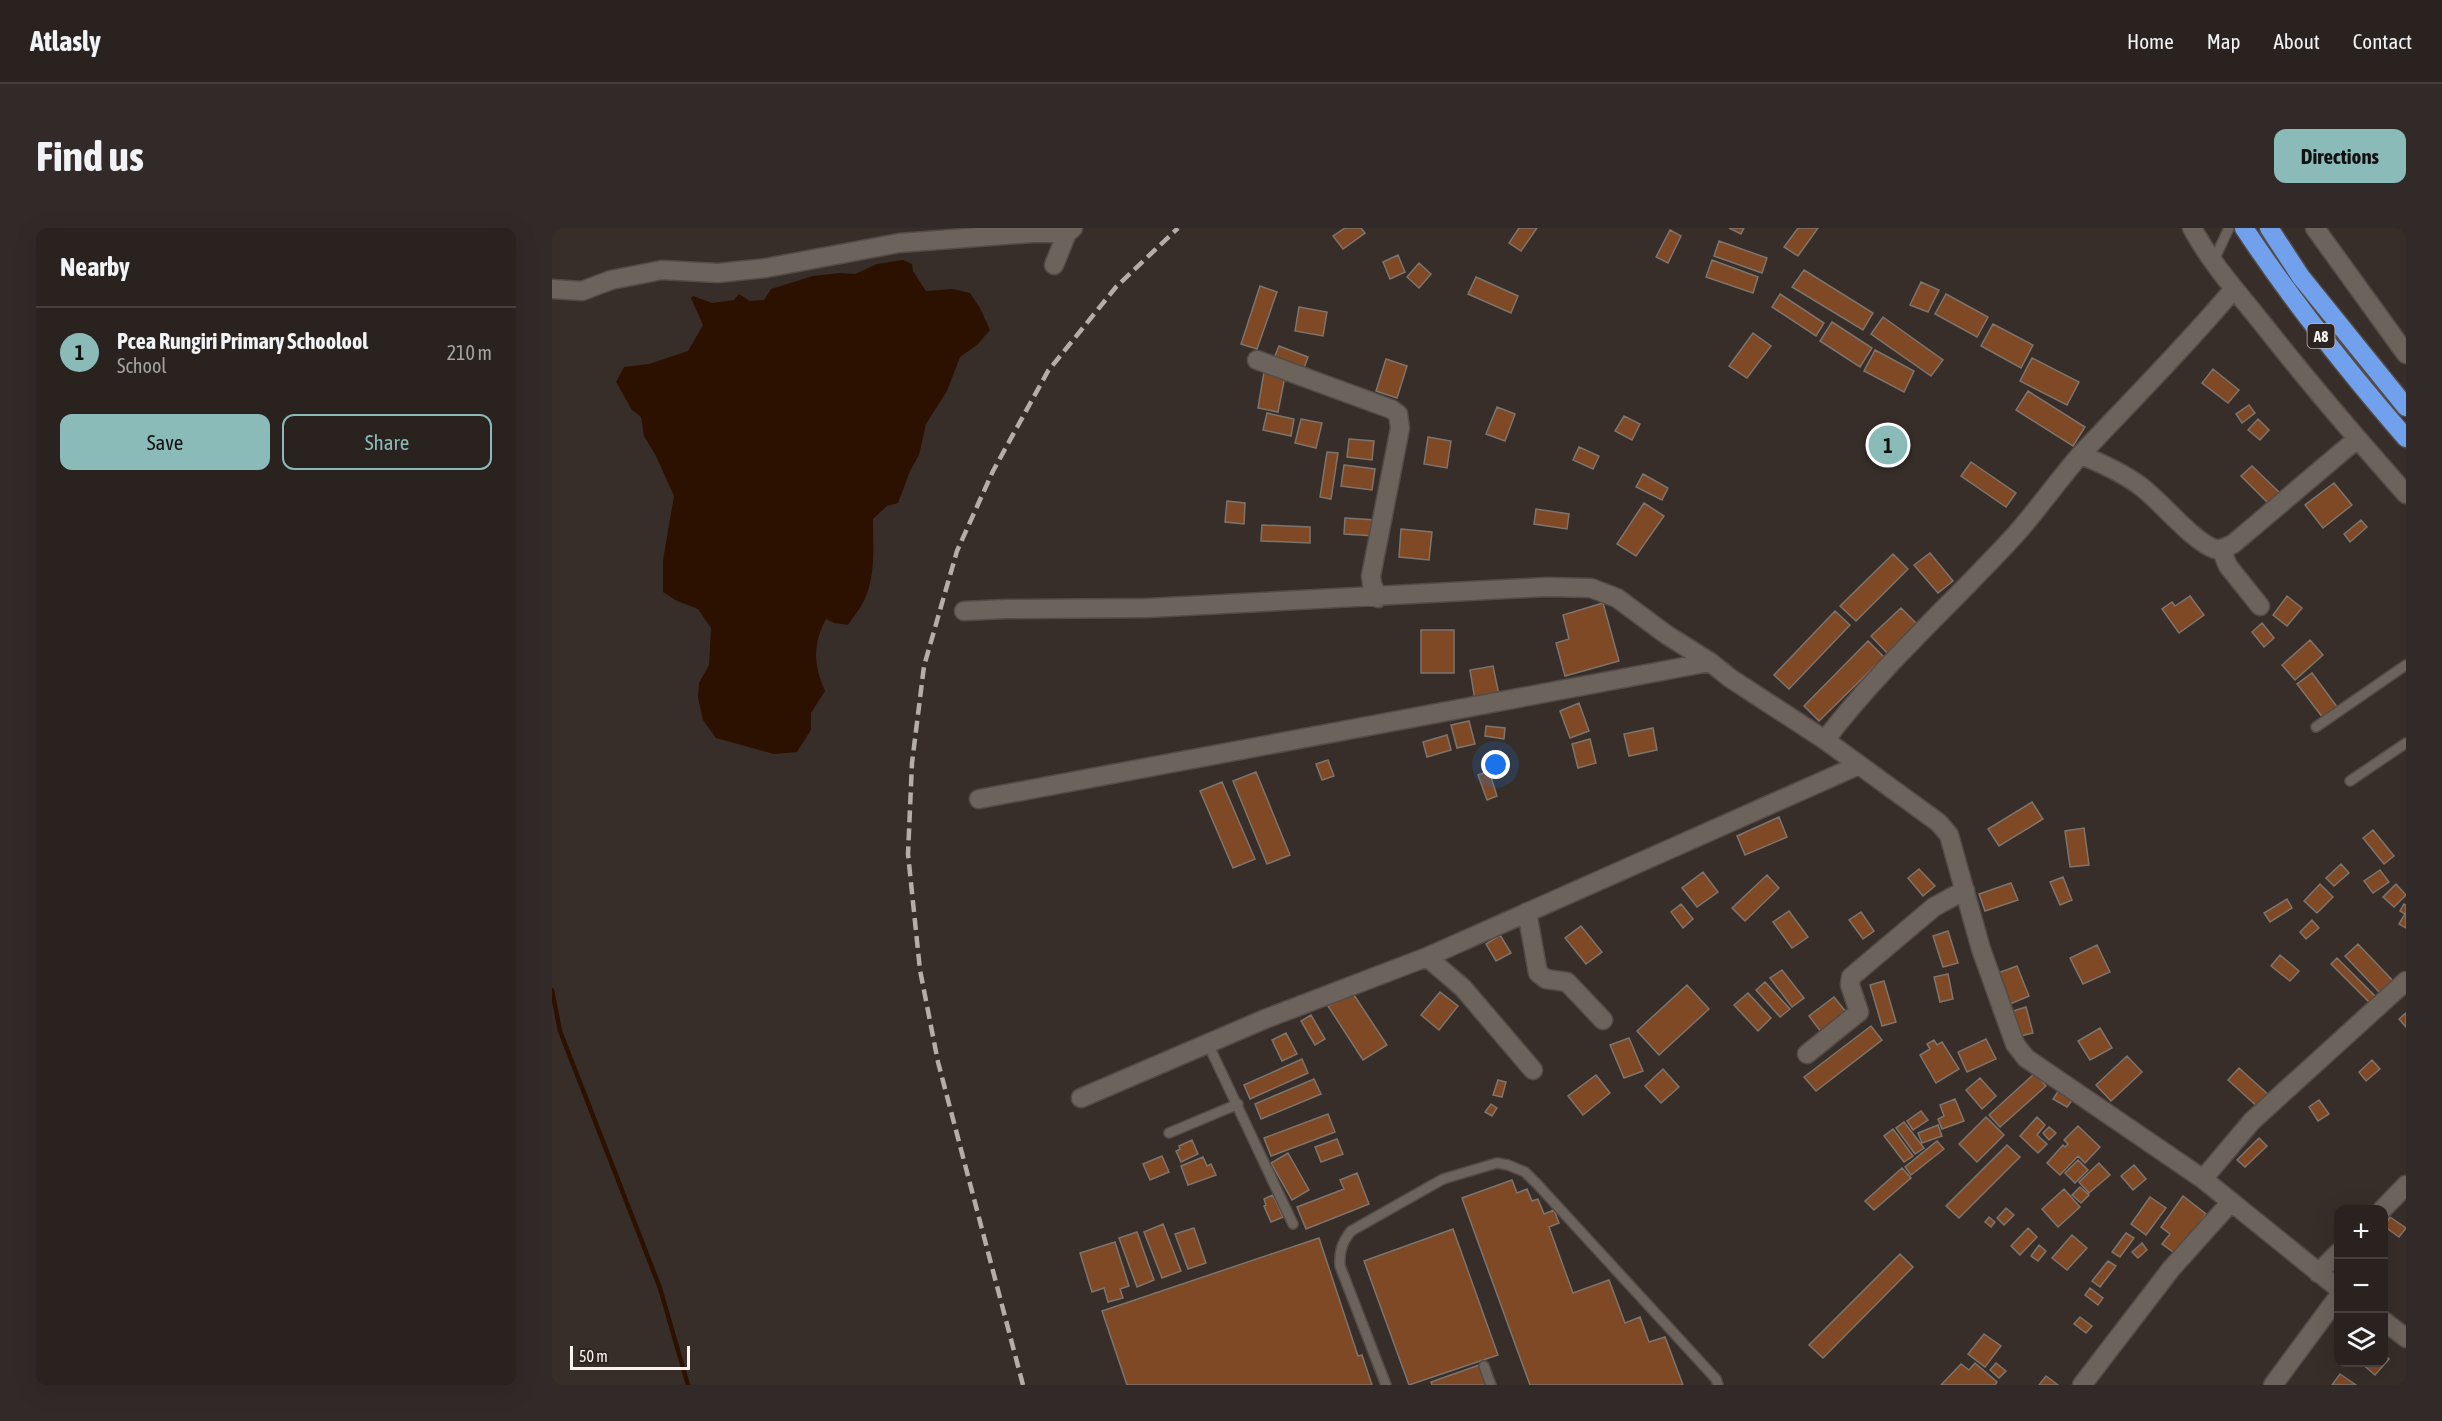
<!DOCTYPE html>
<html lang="en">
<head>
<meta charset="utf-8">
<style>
	:root { --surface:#29221f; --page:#312a28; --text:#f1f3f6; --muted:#a5a4a4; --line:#453f3d; --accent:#8bbbb9 }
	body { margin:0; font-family:"Asap Condensed",sans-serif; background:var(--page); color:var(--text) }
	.controls { position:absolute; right:18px; bottom:18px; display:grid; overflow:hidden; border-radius:12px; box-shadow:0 6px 24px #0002 }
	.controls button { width:54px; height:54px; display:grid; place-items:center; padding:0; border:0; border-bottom:2px solid var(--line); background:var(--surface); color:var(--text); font:30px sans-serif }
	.scale { position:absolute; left:18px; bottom:15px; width:120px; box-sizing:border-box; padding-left:6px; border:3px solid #f9f3f0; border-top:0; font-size:16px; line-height:21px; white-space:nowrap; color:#f9f3f0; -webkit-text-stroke:4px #2c2420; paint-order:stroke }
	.you { position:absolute; left:944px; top:537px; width:21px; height:21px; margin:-15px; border:4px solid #fff; border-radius:50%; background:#1a73e8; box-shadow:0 0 0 9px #1a73e833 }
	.badge { display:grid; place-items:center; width:39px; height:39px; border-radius:50%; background:var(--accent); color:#111; font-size:20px; font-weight:700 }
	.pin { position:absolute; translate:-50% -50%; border:3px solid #fff; box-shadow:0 2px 6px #0006 }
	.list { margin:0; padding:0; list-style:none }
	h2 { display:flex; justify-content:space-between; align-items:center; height:78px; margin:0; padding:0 24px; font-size:26px }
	h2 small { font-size:20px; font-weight:400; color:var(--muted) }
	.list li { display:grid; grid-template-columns:39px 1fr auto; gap:18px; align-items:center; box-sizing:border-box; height:90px; padding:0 24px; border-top:2px solid var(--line) }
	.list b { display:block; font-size:22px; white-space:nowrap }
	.list p { margin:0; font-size:20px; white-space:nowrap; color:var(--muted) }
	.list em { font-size:20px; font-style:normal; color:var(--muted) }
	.actions { display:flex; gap:12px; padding:18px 24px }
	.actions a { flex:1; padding:14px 0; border:2px solid var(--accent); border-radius:12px; text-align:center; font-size:21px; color:var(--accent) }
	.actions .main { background:var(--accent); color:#111 }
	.icon { flex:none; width:33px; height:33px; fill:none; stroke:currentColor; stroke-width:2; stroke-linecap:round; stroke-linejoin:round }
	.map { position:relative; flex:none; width:1854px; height:1157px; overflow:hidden; border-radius:12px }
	header { display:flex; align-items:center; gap:36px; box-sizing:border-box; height:84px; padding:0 30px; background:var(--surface); border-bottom:2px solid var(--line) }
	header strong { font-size:28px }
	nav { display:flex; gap:33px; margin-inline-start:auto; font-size:21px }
	.intro { display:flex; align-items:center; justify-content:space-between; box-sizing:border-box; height:144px; padding:0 36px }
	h1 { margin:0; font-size:42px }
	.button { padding:15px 27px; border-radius:12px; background:var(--accent); color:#111; font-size:21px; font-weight:700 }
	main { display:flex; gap:36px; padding:0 36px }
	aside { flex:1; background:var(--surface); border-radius:12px; box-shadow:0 6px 24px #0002 }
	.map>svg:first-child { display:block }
	.water { fill:#2c1101 }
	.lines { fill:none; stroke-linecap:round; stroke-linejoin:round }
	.stream { stroke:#2c1101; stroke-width:4.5 }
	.building { fill:#7f4925; stroke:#7e746e; stroke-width:1.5 }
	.lane-casing { stroke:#534b47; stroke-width:12 }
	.street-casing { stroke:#534b47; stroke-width:21 }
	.highway-casing { stroke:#534b47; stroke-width:21 }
	.lane { stroke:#6d635d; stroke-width:9 }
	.street { stroke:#6d635d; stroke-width:18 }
	.highway { stroke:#71a1ed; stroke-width:18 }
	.rail { stroke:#b4ada9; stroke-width:4.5; stroke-dasharray:12 6; stroke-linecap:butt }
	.labels { text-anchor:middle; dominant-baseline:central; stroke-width:4.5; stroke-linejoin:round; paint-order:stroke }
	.shield { fill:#2c2420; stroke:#bcb5b2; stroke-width:1.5 }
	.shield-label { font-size:15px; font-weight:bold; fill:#f9f3f0 }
</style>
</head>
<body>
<header>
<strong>Atlasly</strong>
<nav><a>Home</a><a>Map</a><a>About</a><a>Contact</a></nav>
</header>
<div class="intro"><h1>Find us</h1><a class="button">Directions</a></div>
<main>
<aside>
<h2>Nearby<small></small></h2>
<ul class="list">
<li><span class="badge">1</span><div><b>Pcea Rungiri Primary Schoolool</b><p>School</p></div><em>210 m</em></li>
</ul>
<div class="actions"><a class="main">Save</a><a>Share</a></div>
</aside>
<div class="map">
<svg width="1854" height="1157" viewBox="0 0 1854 1157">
	<rect width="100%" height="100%" fill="#372e29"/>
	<path class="water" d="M351,32L360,36L361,43L374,63L401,61L418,65L428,80L438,102L425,117L408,129L395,163L374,196L367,227L358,243L346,275L335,278L321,291C321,317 324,348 312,373C308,381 301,389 296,397L282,395L274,391C261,416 261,436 273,463L259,485V502L245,524L222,526L164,510L151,492L146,470L147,455L157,437L159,400L146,381L125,373L111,364V332L122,268L104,228L92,208L89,189L80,182L64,154L72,139L97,136L136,123L151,97L139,70L141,68L160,75L182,72L187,66L198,73L212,72L219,61L261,48L288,45L303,46L325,36Z"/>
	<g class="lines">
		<path class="stream" d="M0,762L8,803L108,1060L136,1157"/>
	</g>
	<path class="building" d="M793,0H809L813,5L791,21L781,8Z
		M967,0H985L969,23L957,15Z
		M1177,0H1192L1189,6Z
		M1246,0H1266L1246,28L1232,19Z
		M1118,2L1129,8L1116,35L1104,29Z
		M1167,13L1215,30L1210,45L1162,28Z
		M846,27L853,44L838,51L831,34Z
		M1160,32L1206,49L1201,65L1154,49Z
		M867,35L879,46L867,60L855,49Z
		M1252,42L1321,85L1311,102L1240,59Z
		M924,49L966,68L959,85L916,66Z
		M1369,54L1387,62L1376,84L1358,77Z
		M708,58L725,64L705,121L689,116Z
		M1228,66L1272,95L1264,108L1220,79Z
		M1394,66L1436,89L1425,109L1383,86Z
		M747,79L775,84L771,108L743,103Z
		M1331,89L1391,132L1379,148L1319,106Z
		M1280,94L1320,120L1308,139L1268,113Z
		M1441,96L1481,117L1469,140L1429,118Z
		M1201,105L1219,118L1195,150L1177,138Z
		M727,118L756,129L752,140L722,130Z
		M1323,122L1362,143L1352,164L1312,143Z
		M1480,130L1527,154L1515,177L1468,153Z
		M834,131L855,138L845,170L824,163Z
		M1661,141L1687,162L1676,175L1650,155Z
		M712,144L733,148L726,184L706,180Z
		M1476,163L1533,199L1521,218L1464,182Z
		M1697,177L1703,185L1690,195L1684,186Z
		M945,179L963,186L953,213L934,206Z
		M715,185L742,191L739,208L711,202Z
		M1072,188L1088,196L1080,212L1063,203Z
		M749,191L770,195L764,220L743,215Z
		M1706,191L1717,202L1708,212L1696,202Z
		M876,209L899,213L895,240L872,236Z
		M797,211L822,213L820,232L795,229Z
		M1027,219L1047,228L1041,241L1021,232Z
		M775,224L786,225L779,271L768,269Z
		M1419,234L1464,265L1454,279L1409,248Z
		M792,237L823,241L820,262L789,258Z
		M1700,238L1729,266L1718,277L1689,248Z
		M1091,246L1116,260L1110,272L1084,259Z
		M1782,255L1800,277L1771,300L1753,277Z
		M675,273L693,275L692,296L673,294Z
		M1092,275L1112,288L1084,328L1065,316Z
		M984,281L1017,286L1015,301L982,296Z
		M793,290L824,292L823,308L792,306Z
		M1809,292L1815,299L1798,314L1792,306Z
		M710,297L758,299V315L709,313Z
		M849,301L880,304L877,332L847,329Z
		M1378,325L1401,353L1386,365L1362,337Z
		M1341,326L1356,341L1304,393L1288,378Z
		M1638,368L1652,387L1627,405L1610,381L1620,374L1623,378Z
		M1735,368L1750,380L1735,398L1721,387Z
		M1051,375L1067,433L1013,448L1004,415L1017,411L1011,387Z
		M1349,380L1365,396L1335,425L1319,408Z
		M1283,383L1298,397L1237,461L1222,447Z
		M1710,395L1722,410L1712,419L1700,404Z
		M869,402H902V445H869Z
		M1758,412L1771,427L1743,452L1730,437Z
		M1316,413L1332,429L1267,493L1252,478Z
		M941,438L947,467L923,472L918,442Z
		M1760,445L1786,480L1771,490L1745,456Z
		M1027,475L1037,503L1018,510L1008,483Z
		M917,493L923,516L905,520L899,497Z
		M934,498L953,500L952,511L933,508Z
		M1101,500L1105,522L1077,528L1072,506Z
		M895,507L899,522L875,529L871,514Z
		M1038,511L1044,535L1026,540L1020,516Z
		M776,532L782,548L770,552L764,536Z
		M937,543L945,568L935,572L926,547Z
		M704,544L738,627L715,636L681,553Z
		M670,554L703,631L681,640L648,563Z
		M1480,574L1491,591L1447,618L1436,601Z
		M1227,589L1235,609L1193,627L1185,608Z
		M1532,600L1537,637L1518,639L1513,603Z
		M1821,602L1842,628L1832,636L1811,610Z
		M1789,636L1797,645L1782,658L1774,650Z
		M1367,641L1383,658L1371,668L1356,650Z
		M1828,642L1837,654L1821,665L1812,653Z
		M1151,644L1166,664L1145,679L1130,660Z
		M1215,647L1227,660L1193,693L1180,680Z
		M1511,649L1520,672L1508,677L1498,654Z
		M1459,655L1466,672L1433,683L1427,666Z
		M1768,656L1781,669L1765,685L1752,673Z
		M1844,656L1854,667L1842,679L1831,669Z
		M1735,671L1740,680L1718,694L1712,685Z
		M1129,676L1141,691L1131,700L1119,684Z
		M1852,676L1854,677V700L1847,696L1853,686L1848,683Z
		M1237,683L1256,709L1240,720L1221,694Z
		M1309,684L1322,703L1311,711L1297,692Z
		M1760,692L1767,700L1754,711L1748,704Z
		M1029,698L1050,724L1034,736L1013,710Z
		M1396,703L1406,735L1391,739L1381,708Z
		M948,707L959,725L944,733L934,716Z
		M1806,716L1842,754L1829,766L1793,728Z
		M1545,717L1558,744L1531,756L1518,730Z
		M1728,727L1747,743L1738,753L1719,738Z
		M1785,730L1826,771L1820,777L1779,736Z
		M1465,738L1477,768L1458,776L1446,745Z
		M1230,742L1252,770L1240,779L1218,750Z
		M1396,746L1401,771L1388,774L1382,749Z
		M1332,753L1344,794L1330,798L1318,757Z
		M1213,754L1238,781L1228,789L1204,762Z
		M1135,757L1157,781L1107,827L1085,803Z
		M800,764L835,817L811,832L776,778Z
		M888,764L906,778L887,802L869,787Z
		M1196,765L1219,790L1206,803L1182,777Z
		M1282,769L1294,784L1269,804L1257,788Z
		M1474,779L1481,805L1468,808L1461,783Z
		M1854,785V799L1847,791Z
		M759,787L773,811L763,817L749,793Z
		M1319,798L1330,812L1264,863L1252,849Z
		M1548,800L1560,820L1538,832L1526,813Z
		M734,805L745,826L730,833L720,812Z
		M1077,810L1091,843L1072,850L1058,817Z
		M1434,811L1444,831L1415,844L1406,824Z
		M1382,812L1385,817L1390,814L1407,841L1384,855L1368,827L1378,821L1375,816Z
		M1575,828L1590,844L1559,873L1544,857Z
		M750,831L756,845L698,871L692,857Z
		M1820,832L1828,841L1814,853L1807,844Z
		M1687,840L1719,869L1708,881L1676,852Z
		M1111,841L1127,859L1109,875L1093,858Z
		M1483,845L1494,858L1448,899L1437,887Z
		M1044,847L1058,865L1031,887L1016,868Z
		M1428,850L1444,868L1430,881L1414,862Z
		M762,851L769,866L709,891L703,876Z
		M946,852L954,854L950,869L941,867Z
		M1507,862L1521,871L1515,879L1501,871Z
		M1403,871L1412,893L1390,901L1386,891L1392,888L1388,877Z
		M1767,872L1777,886L1766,893L1757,879Z
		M939,876L945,880L940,888L933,884Z
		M1369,883L1376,892L1361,902L1355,893Z
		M776,886L783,904L719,928L712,910Z
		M1434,889L1452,907L1425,934L1407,916Z
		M1485,889L1493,897L1485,907L1495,916L1486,925L1468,908Z
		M1352,894L1372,920L1363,926L1344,900Z
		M1386,897L1390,908L1370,915L1366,905Z
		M1526,898L1548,919L1533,935L1526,928L1508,947L1495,935L1511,917L1513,919L1516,916L1512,912Z
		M1497,899L1504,905L1497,912L1491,905Z
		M1341,901L1361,928L1352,934L1332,908Z
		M1707,910L1715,918L1693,939L1685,932Z
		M785,911L791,926L769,934L763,919Z
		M640,912L646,926L629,934L624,923L628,921L627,918Z
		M1385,913L1392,921L1359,947L1353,939Z
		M1455,917L1468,929L1407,990L1394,978Z
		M736,925L757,962L740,972L719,935Z
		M610,928L617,944L598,952L591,936Z
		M651,929L655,938L659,936L664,947L636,957L629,938Z
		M1526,932L1536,942L1523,955L1513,945Z
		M1547,935L1558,947L1537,965L1527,954Z
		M1582,937L1594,951L1581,962L1569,948Z
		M1350,940L1359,950L1322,982L1313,973Z
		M805,945L817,976L754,1001L745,979L792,961L788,952Z
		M960,952L965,965L975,961L980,973L986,971L992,986L1002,982L1007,995L997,999L1021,1065L1057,1052L1073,1095L1088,1089L1097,1114L1113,1109L1131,1157H978L910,970Z
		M1528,959L1537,967L1529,975L1520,967Z
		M1512,961L1528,979L1506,999L1490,981Z
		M721,967L731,989L719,994L712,978L714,977L712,971Z
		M1631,968L1654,986L1624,1026L1610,1016L1618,1006L1609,999Z
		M1598,969L1614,980L1594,1007L1579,996Z
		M1454,980L1462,987L1452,997L1445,990Z
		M1437,989L1443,994L1439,999L1433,994Z
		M1838,989L1854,1000L1847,1009L1832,998Z
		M611,996L629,1043L610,1050L592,1004Z
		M642,1000L654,1035L636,1041L623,1006Z
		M1476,1000L1485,1009L1468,1027L1459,1018Z
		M901,1001L946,1127L857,1157L812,1033Z
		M585,1004L602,1052L585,1059L567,1010Z
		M1574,1005L1582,1010L1568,1029L1560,1024Z
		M1520,1007L1535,1020L1515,1042L1500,1030Z
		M767,1010L806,1128L810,1127L820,1157H575L550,1083Z
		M563,1014L577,1058L568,1061L571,1070L556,1074L552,1060L540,1064L528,1025Z
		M1590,1015L1595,1022L1586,1030L1580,1024Z
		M1487,1017L1494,1023L1486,1033L1479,1028Z
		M1348,1026L1361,1039L1271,1130L1257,1117Z
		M1556,1033L1564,1038L1548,1059L1540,1053Z
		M1538,1060L1551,1070L1546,1077L1533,1067Z
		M1528,1089L1540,1098L1534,1105L1522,1096Z
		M1432,1106L1449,1118L1433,1139L1416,1126Z
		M1832,1126L1837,1131L1823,1147L1808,1134H1832Z
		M1423,1135L1445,1154L1443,1157H1389L1409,1136L1417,1142Z
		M1444,1135L1454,1143L1447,1150L1438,1142Z
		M930,1136L937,1157H880L879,1154Z
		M1788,1146L1804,1157H1780Z
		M1494,1148L1506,1157H1487Z"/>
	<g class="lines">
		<defs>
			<path id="lane" d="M1661,34L1677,0
				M1764,499L1854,437
				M1798,553L1854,515
				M656,816L741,996
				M617,905L686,876
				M932,1138L939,1157
				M834,1157L788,1038C787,1023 790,1015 799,1003L891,951L945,935L956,937L973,944L986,957L1164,1151L1166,1157"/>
			<path id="street" d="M1640,0C1660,37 1688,67 1714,100C1759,157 1806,212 1854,266
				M1763,0L1854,126
				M502,37L515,5L521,0
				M0,61L30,63L59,52L110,42L166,45L214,40L347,15L480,5H515
				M705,132L839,181L846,186L848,200L819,348L820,356L826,370
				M1529,227C1549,235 1569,244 1587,257C1608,272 1640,313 1663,321C1669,322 1675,319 1681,316L1805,211
				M1669,321L1676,338L1708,378
				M412,383L454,381L596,380L994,359L1039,360L1065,370L1115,407L1158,434L1178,450L1273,512L1387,595L1397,607L1429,721L1463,816L1474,830L1651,951L1786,1060
				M1273,512C1330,437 1401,375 1464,306C1487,280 1507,251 1530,225C1581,171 1633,119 1681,62
				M427,571L1158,434
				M975,684L986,745L994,751L1015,754L1051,792
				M875,729L911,760L981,842
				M1255,826L1307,784L1298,757L1299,749L1382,679L1413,662
				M529,870L713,791L875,729L1307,537
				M1651,951L1700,893L1854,753
				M1830,982L1854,957
				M1766,1045L1786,1025
				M1832,1093L1854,1110
				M1530,1157L1619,1041L1679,974
				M1721,1157L1786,1069"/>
			<path id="highway" d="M1692,0C1741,74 1796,143 1854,210
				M1717,0L1749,49L1854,179"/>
		</defs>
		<use href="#lane" class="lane-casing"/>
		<use href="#street" class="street-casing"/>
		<use href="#highway" class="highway-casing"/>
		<use href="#lane" class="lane"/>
		<use href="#street" class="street"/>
		<use href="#highway" class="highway"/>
		<path class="rail" d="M471,1157L386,834L368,742L356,626L360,535L372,438L405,323L441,243L496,143L564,59L626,0"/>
	</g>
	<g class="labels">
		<rect class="shield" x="1755.5" y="96" width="27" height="24" rx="4.5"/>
		<g class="shield-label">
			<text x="1769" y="108">A8</text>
		</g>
	</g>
</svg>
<div class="controls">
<button>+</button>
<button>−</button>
<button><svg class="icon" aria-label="layers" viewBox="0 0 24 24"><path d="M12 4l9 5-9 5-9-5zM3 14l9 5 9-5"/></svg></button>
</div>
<div class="scale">50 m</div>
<div class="you"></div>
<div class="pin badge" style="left:1336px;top:217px">1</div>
</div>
</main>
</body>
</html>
